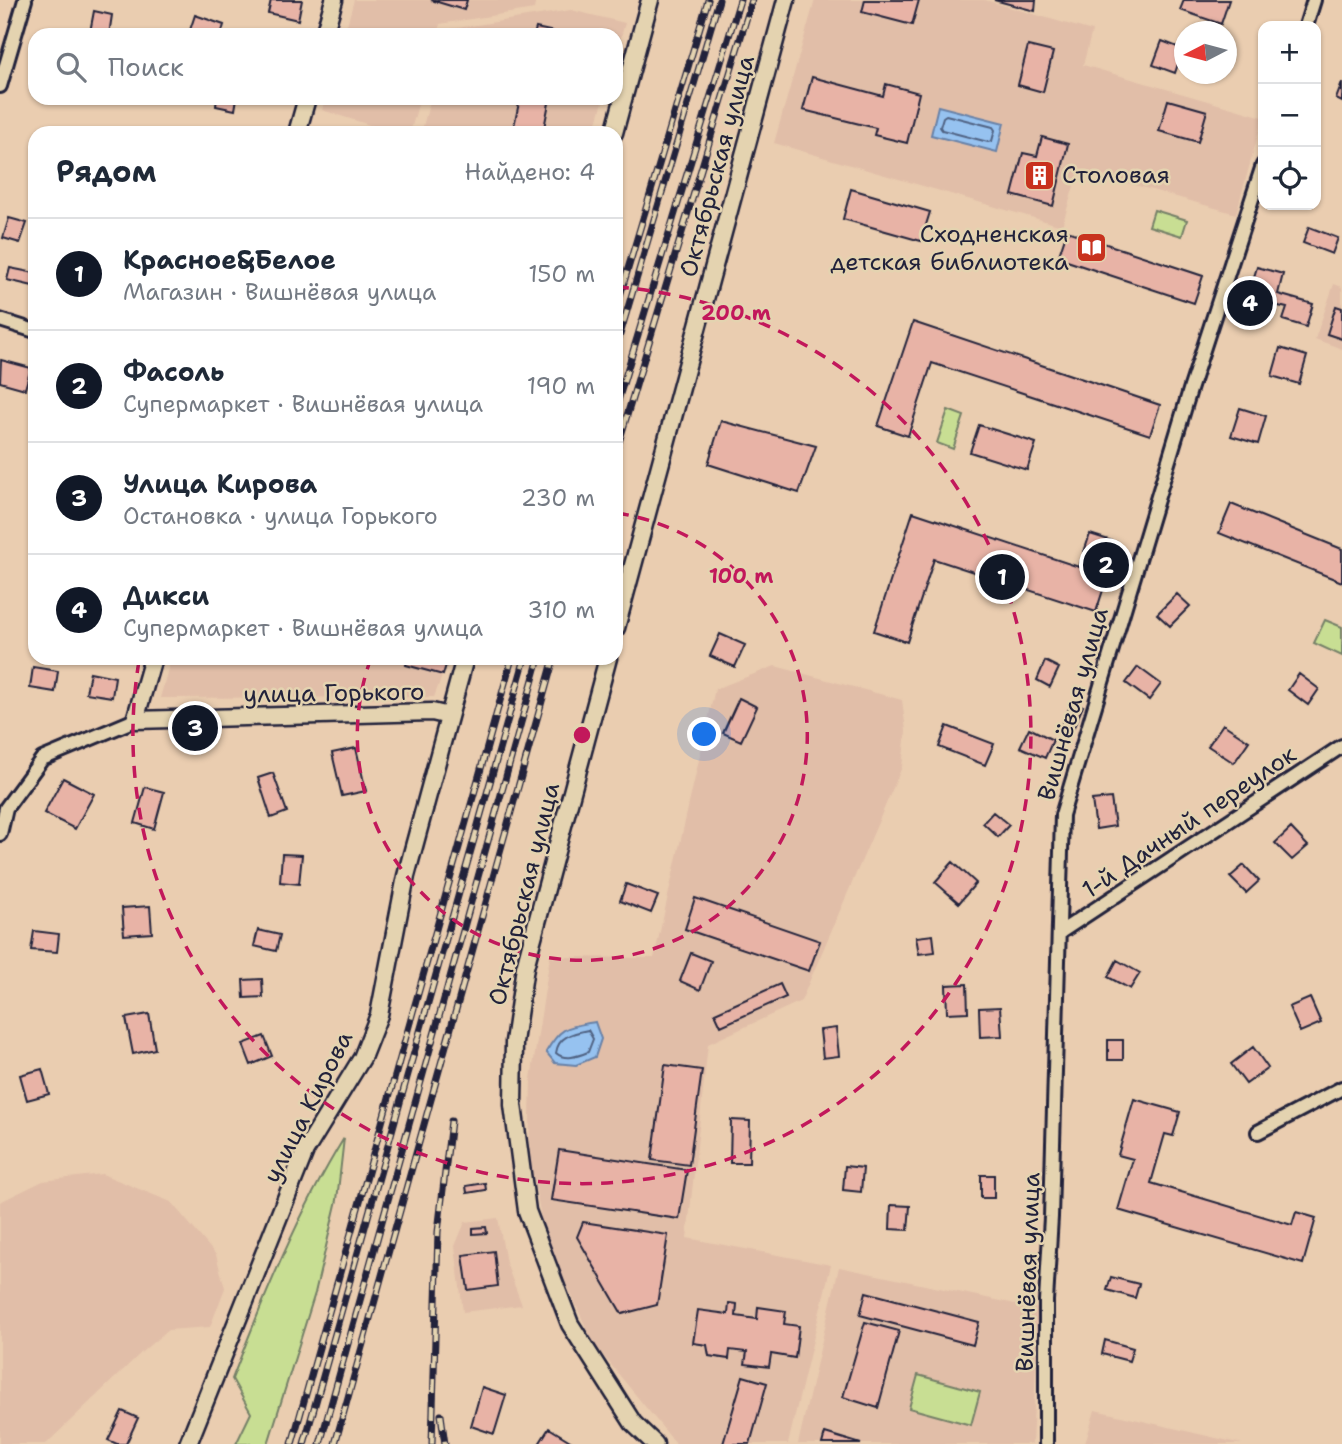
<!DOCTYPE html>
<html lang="ru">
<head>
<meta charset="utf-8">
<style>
	:root { --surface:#fff; --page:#f2f2f3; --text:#1f2937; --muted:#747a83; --line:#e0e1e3; --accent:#111827 }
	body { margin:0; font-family:"Shantell Sans",sans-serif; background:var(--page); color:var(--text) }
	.controls { position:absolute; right:21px; top:21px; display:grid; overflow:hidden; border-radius:14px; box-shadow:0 2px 5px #0004 }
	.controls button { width:63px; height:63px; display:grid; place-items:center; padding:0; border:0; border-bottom:2px solid var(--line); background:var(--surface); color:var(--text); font:35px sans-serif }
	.compass { position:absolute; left:1174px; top:21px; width:63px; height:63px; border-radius:50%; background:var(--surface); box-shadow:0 2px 5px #0004; rotate:264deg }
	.you { position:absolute; left:705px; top:735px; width:24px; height:24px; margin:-18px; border:5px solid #fff; border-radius:50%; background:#1a73e8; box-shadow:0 0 0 10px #1a73e833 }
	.badge { display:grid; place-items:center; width:46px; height:46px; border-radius:50%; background:var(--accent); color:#fff; font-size:23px; font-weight:700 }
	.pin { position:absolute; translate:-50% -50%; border:4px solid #fff; box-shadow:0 2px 7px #0006 }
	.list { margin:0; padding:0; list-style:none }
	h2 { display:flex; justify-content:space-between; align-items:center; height:91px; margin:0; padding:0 28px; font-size:30px }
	h2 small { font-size:23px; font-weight:400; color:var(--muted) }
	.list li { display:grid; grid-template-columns:46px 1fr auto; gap:21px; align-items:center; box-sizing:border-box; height:112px; padding:0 28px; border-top:2px solid var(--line) }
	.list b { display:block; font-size:26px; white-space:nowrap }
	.list p { margin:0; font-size:23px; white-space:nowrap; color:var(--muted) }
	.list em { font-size:23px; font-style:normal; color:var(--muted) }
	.icon { flex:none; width:38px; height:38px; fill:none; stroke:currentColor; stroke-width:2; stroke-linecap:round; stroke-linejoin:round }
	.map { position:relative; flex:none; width:1342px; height:1444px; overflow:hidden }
	.search { position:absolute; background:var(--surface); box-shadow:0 2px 5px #0004; left:28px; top:28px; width:595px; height:77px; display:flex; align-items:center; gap:18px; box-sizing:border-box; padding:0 24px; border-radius:21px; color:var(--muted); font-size:26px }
	.panel { position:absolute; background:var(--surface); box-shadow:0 2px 5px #0004; left:28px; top:126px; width:595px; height:539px; border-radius:21px }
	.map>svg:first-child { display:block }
	.built { fill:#e1bea8 }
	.green { fill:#c8de93; stroke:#758067; stroke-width:2 }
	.water { fill:#96c2f0; stroke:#6882a8; stroke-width:2 }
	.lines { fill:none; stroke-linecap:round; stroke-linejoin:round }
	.shore { stroke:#506283; stroke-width:2 }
	.building { fill:#e8b3a6; stroke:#22223b; stroke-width:2 }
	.minor-casing { stroke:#22223b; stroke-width:18 }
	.tertiary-casing { stroke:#22223b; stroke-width:21 }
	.minor { stroke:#e4d3b0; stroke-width:12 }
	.tertiary { stroke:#e4d3b0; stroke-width:16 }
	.rail-casing { stroke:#22223b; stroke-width:7 }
	.rail { stroke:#e4d3b0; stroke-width:4.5; stroke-dasharray:13; stroke-linecap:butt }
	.ring { fill:none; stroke:#c2185b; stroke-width:3.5; stroke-dasharray:12 9 }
	.labels { text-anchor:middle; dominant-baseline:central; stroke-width:5; stroke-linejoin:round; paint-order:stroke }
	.street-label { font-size:24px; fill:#22223b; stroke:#e4d3b0 }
	.poi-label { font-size:24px; fill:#22223b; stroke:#e4d3b0; text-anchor:start }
	.centre { fill:#c2185b; stroke:#e4d3b0; stroke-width:3.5 }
	.ring-label { font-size:21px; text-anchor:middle; font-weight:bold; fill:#c2185b; stroke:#e4d3b0; stroke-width:5; stroke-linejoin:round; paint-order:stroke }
</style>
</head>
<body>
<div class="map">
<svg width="1342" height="1444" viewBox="0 0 1342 1444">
	<rect width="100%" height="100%" fill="#eacdb0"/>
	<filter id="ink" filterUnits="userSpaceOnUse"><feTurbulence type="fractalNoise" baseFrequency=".0143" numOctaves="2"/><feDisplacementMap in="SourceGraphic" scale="14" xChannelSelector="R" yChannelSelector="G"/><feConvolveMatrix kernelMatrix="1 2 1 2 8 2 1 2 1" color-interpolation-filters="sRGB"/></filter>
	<g filter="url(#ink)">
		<path class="built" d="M354,0H536L534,9L440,24L437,35H344Z
			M815,0H985L1092,31L1083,65L1263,117L1236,214L1079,169L1062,226L774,143Z
			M571,10L625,23L616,54V35H450L451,29Z
			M325,98H420L410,133H395L322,110Z
			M431,98H604L594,133H421Z
			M1334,284L1342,287V349L1315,339Z
			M171,658H449L434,697L160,698Z
			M775,666L902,700L906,731L902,767L801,1001L708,1044L687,1238L831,1265L788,1444H676L593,1343L544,1234L529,1153L531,1079L550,957L654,958L715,689Z
			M102,1174L171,1202L216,1255L225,1288L210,1327L168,1330L144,1350L46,1444H0V1202L43,1181Z
			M498,1218L506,1263L522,1305L463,1312L455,1246L465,1222Z
			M839,1267L1039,1309L1032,1444H798Z
			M1095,1410L1242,1444H1244H1085Z"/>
		<path class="green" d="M1154,210L1187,220L1182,236L1149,226Z
			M948,410L964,416L953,449L937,443Z
			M1325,620L1342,627V656L1314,643Z
			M344,1138L337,1200L315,1293L268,1444H236L251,1413L232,1379C264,1297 298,1213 344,1138Z
			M918,1375L980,1392L971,1425L909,1408Z"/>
		<path class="water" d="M938,106L1004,123L997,152L931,135Z
			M595,1022L601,1039L595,1057L576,1065L555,1063L546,1052C561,1026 567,1027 595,1022Z"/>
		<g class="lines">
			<path class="shore" d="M946,115L993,127L995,130L992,141L988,142L942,130L940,127L943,117Z
				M588,1030L593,1039L588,1052C578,1056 565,1061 556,1053C558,1036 573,1033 588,1030Z"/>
		</g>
		<path class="building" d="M271,0H302L298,20L268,13Z
			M431,0H467L464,10Z
			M865,0H919L912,25L862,12Z
			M994,0H1036L1035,11Z
			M1184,0H1229L1221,24L1180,10Z
			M94,11L112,15L109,35L90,32Z
			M195,15L224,25L221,35L189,33Z
			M536,28L564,34V35H534Z
			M1162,41L1183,49L1175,73L1153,65Z
			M1028,46L1053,52L1043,92L1018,85Z
			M812,77L883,96L886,84L919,93L907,143L874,135L876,128L803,110Z
			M1342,83V102L1336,99Z
			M217,98H237L235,110L216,106Z
			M520,98H550L543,133L513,131Z
			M1168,100L1207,111L1198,142L1159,131Z
			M1042,137L1068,144L1053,206L1012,195L1023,153L1037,156Z
			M851,189L930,212L921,241L843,219Z
			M9,218L27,223L20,243L3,238Z
			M1309,227L1338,238L1332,254L1303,243Z
			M1067,231L1203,276L1194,303L1058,258Z
			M1257,267L1283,274L1278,294L1313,304L1306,327L1283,320L1287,308L1274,305L1271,315L1245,307Z
			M10,268L35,273L33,286L7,280Z
			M1336,306L1342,308V339L1327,334Z
			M913,322L1160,405L1150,435L932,363L908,436L878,426Z
			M1280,348L1307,356L1299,384L1272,376Z
			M1,360L31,368L25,389L0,382Z
			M1240,408L1266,416L1258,444L1231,436Z
			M721,421L816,446L799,493L708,464Z
			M979,425L1036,443L1027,470L970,452Z
			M1231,504L1342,549V582L1219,533Z
			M913,512L1079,567L1090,534L1118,543L1096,612L934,559L907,642L874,631Z
			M1177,594L1190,606L1170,626L1157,614Z
			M720,634L745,645L735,667L710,656Z
			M408,658H448L443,675L406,665Z
			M1045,661L1059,668L1050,687L1037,680Z
			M33,667L58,671L55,692L30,688Z
			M1138,667L1161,684L1149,700L1126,683Z
			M90,672L115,677L112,697L86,693Z
			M1299,674L1319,689L1308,705L1288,690Z
			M739,698L757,707L741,741L723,733Z
			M1072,702L1083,706L1073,729L1062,724Z
			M1223,724L1249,741L1234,763L1208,746Z
			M947,726L994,744L985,765L939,747Z
			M1029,728L1053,740L1045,758L1020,747Z
			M356,748L366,791L342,796L332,753Z
			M273,773L287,812L271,818L258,778Z
			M63,778L94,794L75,829L44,813Z
			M145,787L164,792L154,829L135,823Z
			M1111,798L1115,826L1096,829L1092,800Z
			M993,812L1009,825L998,837L983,823Z
			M1291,828L1308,846L1292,860L1275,843Z
			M282,854L302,855L299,884L280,882Z
			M953,862L976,883L959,903L935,882Z
			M1244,865L1259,881L1246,893L1230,877Z
			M626,884L658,896L651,913L620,901Z
			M695,898L820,941L809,971L685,929Z
			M150,906L152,933L124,935L122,908Z
			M258,930L280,935L276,951L254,946Z
			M34,931L59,934L57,952L31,950Z
			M933,935L935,952L919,954L916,937Z
			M691,953L711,961L700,990L680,981Z
			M1117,960L1140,973L1130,989L1108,977Z
			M262,979L263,997L244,998L243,980Z
			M780,984L786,997L721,1026L715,1013Z
			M967,984L968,1012L947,1013L946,985Z
			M1310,998L1321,1023L1300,1032L1289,1007Z
			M1000,1007L1002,1036L980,1037L979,1008Z
			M149,1014L155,1049L133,1054L126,1018Z
			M836,1028L839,1056L823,1058L820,1030Z
			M264,1036L272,1056L251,1065L243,1044Z
			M1108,1040H1123V1060H1108Z
			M1253,1047L1268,1068L1246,1084L1231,1064Z
			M665,1065L702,1070L689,1165L652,1160Z
			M42,1069L49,1094L27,1100L20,1075Z
			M1134,1099L1180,1112L1173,1136L1165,1134L1151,1183L1292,1225L1296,1212L1316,1218L1303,1264L1118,1210L1133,1159L1118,1155Z
			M731,1120L750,1121L749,1163H730Z
			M559,1150L687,1170L679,1219L551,1200Z
			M845,1166L863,1168L861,1192L843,1190Z
			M981,1175H994V1198H981Z
			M485,1183L486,1190L467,1193L466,1186Z
			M891,1205L910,1206L908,1230L890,1229Z
			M583,1222L668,1235L657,1305L622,1314L577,1237Z
			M486,1227L487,1233L473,1234V1228Z
			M494,1251L498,1286L468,1290L463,1255Z
			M1111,1277L1139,1284L1135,1298L1107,1290Z
			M866,1292L979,1322L973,1345L860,1315Z
			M729,1303L737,1304L736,1316L757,1319L758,1307L786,1311L784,1324L799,1326L795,1358L771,1354L769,1367L745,1364L747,1352L730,1350L729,1359L709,1356L707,1345L693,1343L698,1310L728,1314Z
			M865,1322L899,1331L878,1408L843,1397Z
			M1105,1340L1133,1348L1129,1361L1102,1354Z
			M743,1376L767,1383L750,1444H723Z
			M482,1387L506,1395L494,1434L471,1426Z
			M122,1411L138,1418L126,1444H117L108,1440Z
			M549,1428L575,1444H539Z
			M825,1433L861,1444H822Z"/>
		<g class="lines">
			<defs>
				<path id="minor" d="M1306,26L1314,0
					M0,86L25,0
					M0,320L35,331
					M0,834L6,808L42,759L135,720
					M1059,933L1342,746
					M1258,1132L1342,1088
					M1046,1444V1301L1051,1217L1062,815L1190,390L1263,165"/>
				<path id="tertiary" d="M324,35L334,0
					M297,133L307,98
					M614,133L650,0
					M616,628L786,0
					M153,658L135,720L432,712L449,716
					M608,658L525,967L514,1042L513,1105L527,1211L570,1324L633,1423L655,1444
					M188,1444L305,1151L362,1058L379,1015L406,876L465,658"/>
			</defs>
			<use href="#minor" class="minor-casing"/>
			<use href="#tertiary" class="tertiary-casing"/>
			<use href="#minor" class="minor"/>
			<use href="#tertiary" class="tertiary"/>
			<defs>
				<path id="rail" d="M616,309L708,0
					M616,348L719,0
					M616,407L740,0
					M616,452L752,0
					M441,1415L445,1444
					M292,1444L512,658
					M304,1444L525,658
					M320,1444L539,658
					M335,1444L554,658
					M432,1444L438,1232L451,1121"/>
			</defs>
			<use href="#rail" class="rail-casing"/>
			<use href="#rail" class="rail"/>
		</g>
	</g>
	<g class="ring">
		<path d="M617 513A225 225 0 1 1 371 658"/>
		<path d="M617 287A449 449 0 1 1 139 661"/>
	</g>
	<defs>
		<symbol id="building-square" viewBox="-11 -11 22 22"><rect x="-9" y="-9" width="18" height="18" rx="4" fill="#c8321e" stroke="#e4d3b0"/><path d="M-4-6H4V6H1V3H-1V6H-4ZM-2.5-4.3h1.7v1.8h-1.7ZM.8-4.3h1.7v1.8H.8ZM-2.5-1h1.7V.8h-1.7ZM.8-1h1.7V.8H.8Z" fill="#fff"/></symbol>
		<symbol id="library-square" viewBox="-11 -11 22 22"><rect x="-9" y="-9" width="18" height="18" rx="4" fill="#c8321e" stroke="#e4d3b0"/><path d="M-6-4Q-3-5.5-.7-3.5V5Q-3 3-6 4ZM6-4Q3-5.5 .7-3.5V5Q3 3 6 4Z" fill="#fff"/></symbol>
	</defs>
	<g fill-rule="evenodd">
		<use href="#building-square" x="1022" y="158" width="35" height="35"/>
		<use href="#library-square" x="1074" y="230" width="35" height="35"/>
	</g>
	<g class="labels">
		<g class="street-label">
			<text transform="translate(717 166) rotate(-75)">Октябрьская улица</text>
			<text transform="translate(334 693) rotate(-1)">улица Горького</text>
			<text transform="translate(1073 704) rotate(-74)">Вишнёвая улица</text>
			<text transform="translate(1189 822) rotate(-34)">1-й Дачный переулок</text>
			<text transform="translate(524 894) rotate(-76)">Октябрьская улица</text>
			<text transform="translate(308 1107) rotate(-63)">улица Кирова</text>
			<text transform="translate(1028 1272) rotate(-88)">Вишнёвая улица</text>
		</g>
		<g class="poi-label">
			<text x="1062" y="175">Столовая</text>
			<text x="1069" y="234" text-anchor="end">Сходненская<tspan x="1069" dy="28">детская библиотека</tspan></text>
		</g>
	</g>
	<circle cx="582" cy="735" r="10" class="centre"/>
	<g class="ring-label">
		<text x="736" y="320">200 m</text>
		<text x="741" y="583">100 m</text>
	</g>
</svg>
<div class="controls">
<button>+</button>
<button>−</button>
<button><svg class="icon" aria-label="locate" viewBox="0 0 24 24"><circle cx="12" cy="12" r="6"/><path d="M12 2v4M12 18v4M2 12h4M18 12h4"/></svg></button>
</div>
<svg class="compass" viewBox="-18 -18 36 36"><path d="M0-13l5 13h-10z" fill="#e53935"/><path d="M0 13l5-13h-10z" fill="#747a83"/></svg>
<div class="you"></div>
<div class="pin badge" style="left:1002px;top:577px">1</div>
<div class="pin badge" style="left:1106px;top:565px">2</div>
<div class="pin badge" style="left:195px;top:728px">3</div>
<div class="pin badge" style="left:1250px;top:303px">4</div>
<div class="search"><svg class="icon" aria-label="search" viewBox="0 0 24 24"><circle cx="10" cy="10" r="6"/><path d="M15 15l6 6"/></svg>Поиск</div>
<section class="panel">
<h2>Рядом<small>Найдено: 4</small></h2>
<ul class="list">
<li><span class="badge">1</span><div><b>Красное&amp;Белое</b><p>Магазин · Вишнёвая улица</p></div><em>150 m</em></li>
<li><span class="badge">2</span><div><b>Фасоль</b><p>Супермаркет · Вишнёвая улица</p></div><em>190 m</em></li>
<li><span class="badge">3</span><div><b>Улица Кирова</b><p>Остановка · улица Горького</p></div><em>230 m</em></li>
<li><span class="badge">4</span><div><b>Дикси</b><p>Супермаркет · Вишнёвая улица</p></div><em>310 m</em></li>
</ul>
</section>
</div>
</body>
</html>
